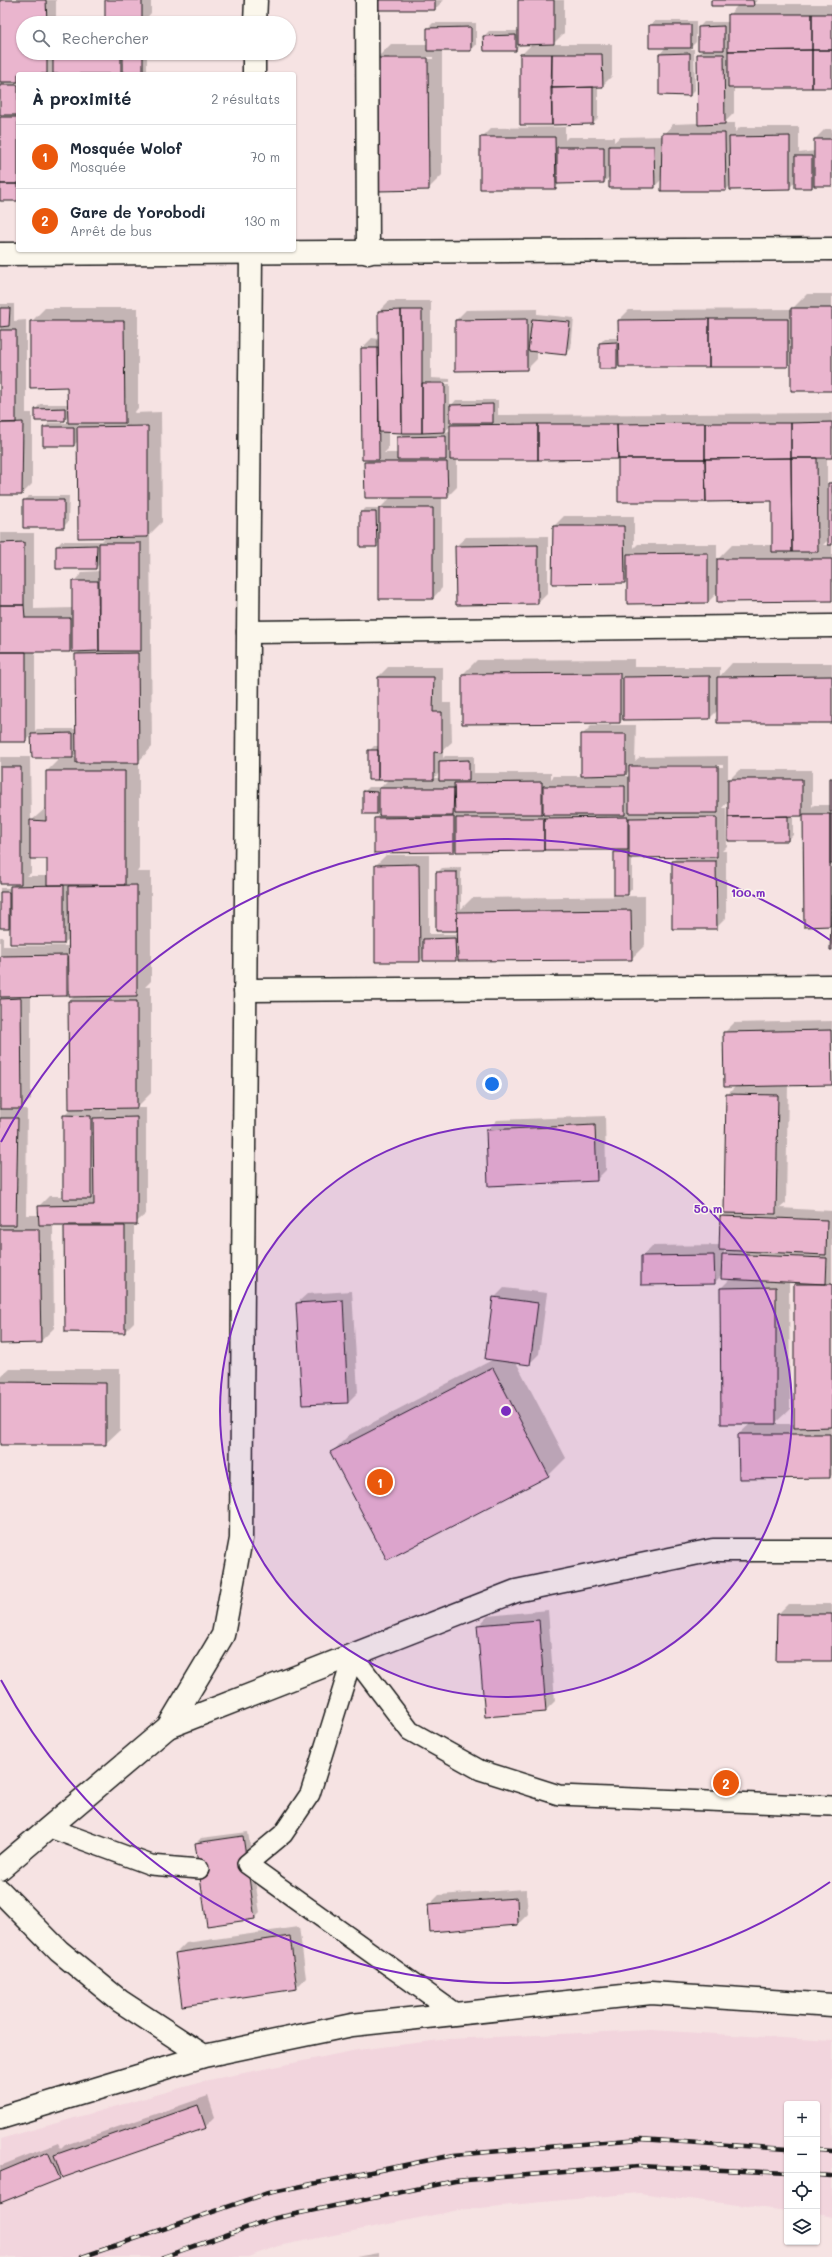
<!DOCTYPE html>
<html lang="fr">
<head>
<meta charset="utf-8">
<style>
	:root { --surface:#fff; --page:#f6f6f7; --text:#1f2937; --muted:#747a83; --line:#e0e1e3; --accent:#ea580c }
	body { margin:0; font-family:Mali,sans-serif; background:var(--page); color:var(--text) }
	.controls { position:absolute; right:12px; bottom:12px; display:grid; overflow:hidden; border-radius:4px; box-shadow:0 1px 3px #0004 }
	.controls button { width:36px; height:36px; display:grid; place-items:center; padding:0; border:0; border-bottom:1px solid var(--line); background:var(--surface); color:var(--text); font:20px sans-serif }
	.you { position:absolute; left:492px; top:1084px; width:14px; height:14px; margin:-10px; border:3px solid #fff; border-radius:50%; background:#1a73e8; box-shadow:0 0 0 6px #1a73e833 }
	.badge { display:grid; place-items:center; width:26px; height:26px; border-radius:50%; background:var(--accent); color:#fff; font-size:13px; font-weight:700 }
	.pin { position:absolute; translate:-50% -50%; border:2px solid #fff; box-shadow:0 1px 4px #0006 }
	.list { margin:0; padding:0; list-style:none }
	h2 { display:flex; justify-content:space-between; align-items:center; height:52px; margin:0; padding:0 16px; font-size:17px }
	h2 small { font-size:13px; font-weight:400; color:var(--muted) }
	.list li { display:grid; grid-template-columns:26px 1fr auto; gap:12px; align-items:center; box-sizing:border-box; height:64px; padding:0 16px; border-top:1px solid var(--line) }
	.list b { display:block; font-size:15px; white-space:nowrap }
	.list p { margin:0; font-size:13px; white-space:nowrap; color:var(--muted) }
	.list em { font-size:13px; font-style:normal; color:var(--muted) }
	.icon { flex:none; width:22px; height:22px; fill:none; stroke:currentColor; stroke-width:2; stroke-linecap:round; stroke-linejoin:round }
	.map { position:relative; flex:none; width:832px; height:2257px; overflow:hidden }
	.search { position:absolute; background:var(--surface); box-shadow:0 1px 3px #0004; left:16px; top:16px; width:280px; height:44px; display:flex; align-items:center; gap:10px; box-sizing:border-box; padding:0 14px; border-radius:22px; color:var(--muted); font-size:15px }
	.panel { position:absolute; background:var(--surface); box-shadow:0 1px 3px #0004; left:16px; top:72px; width:280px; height:180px; border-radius:4px }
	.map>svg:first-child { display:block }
	.built { fill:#f2d5dd }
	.shadow { fill:#0003; fill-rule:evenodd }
	.building { fill:#eab5ce; stroke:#1c1c1c }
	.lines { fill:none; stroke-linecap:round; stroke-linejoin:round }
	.service-casing { stroke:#1c1c1c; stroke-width:22 }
	.minor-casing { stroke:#1c1c1c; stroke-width:25 }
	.tertiary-casing { stroke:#1c1c1c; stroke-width:25 }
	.primary-casing { stroke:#1c1c1c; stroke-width:25 }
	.service { stroke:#fbf7ec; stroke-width:19 }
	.minor { stroke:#fbf7ec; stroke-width:22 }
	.tertiary { stroke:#fbf7ec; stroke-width:22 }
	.primary { stroke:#fbf7ec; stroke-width:22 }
	.rail-casing { stroke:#1c1c1c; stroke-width:4.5 }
	.rail { stroke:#fbf7ec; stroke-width:3; stroke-dasharray:9; stroke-linecap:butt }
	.ring { fill:none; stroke:#7b2cbf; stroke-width:2 }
	.centre { fill:#7b2cbf; stroke:#fbf7ec; stroke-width:2 }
	.ring-label { font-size:12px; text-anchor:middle; font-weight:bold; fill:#7b2cbf; stroke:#fbf7ec; stroke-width:3; stroke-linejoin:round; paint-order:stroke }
</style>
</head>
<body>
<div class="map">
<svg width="832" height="2257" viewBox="0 0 832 2257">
	<rect width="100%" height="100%" fill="#f6e3e3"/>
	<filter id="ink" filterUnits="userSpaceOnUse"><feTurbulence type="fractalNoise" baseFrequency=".025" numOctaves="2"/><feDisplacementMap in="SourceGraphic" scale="8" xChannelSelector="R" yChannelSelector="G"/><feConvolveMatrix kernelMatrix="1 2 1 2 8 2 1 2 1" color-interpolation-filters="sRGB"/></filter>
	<g filter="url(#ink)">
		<path class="built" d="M651,2030L832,2041V2217L817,2214V2104H787V2211L639,2193L459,2210L278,2246L248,2257H0V2139L209,2080L357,2050L449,2039Z"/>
		<path class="shadow" d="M0,0H56V23H23V53H147V74H18V200H0Z
			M106,0H151V13L143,22L146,23H106Z
			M376,0H444L435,9Z
			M519,0H564V33L553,44H612V76L602,86H598V118L593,123L521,55L532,44H521L516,50L484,36L489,31H519Z
			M712,0H758L754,4H832V86L734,87V113L724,123H735V132L740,127H799V153L815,151V139L825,129H832V185L815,183L812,187L796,181L789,188L731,185L726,190L662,179L654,187L610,176L604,182L560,183L555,188L481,138L491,128L565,127V140L568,137H614V142L620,137L663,136L673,124L699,123L698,54L703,49L699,27L704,22H729V15L738,5Z
			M655,21H696V42L689,49H694L695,90L690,95L660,54L666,47L650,26Z
			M433,23H476V45L471,50H442V175L428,189L377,58L391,44H428V28ZM389,57H433V59H389Z
			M807,294H832V390L792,361L788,366H618L617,368L600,343L605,338H619V320L629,310L792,309Z
			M389,301H431V378L450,379V382H431V384H450V407L456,400H498V415L832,413V457H827V541L823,545H829V483L832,481V600L718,592L708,602L628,578L624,582L554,526L564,516H634V548L638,544H717V560L732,545H773V500L619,458L457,459V487L447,497H442V588L433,598L380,542L376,546L361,512L366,508H380L391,497L365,463L369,459L362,348L372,338L379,339V311ZM450,422H455L451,425V431L445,432L450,426ZM388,431L404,432L398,437V453H384L388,449Z
			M0,304H14V321L26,320V413H32V484L22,494H0Z
			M45,308H138V408L134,413L161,412L162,522L150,534L152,747L139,761V869L137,872H151V981L145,987H151V1093L136,1108H146V1214L134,1224V1322L124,1332L65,1227L68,1224H53L54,1328L40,1342L0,1343V937H3V946H70V938L64,943L11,924L9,927H0V888H11L15,883H0V757H30L31,821L47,807V771L61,757H33L32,734L25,741H0V533H34V609L73,608V582L83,572L99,571V564L96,568L57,546L62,541H102L106,537L78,441L74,445L44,428L49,423H69V416L65,420L36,409L40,404H69L68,386L31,322ZM79,422H83L78,426ZM73,647L80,651L76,654L77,729H37L35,731V651H70ZM77,753V757H72ZM31,858H48V876H27L31,873ZM70,993L75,996L69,1001L72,1108L64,1116V1196H49L39,1206V1215H26L27,1109H21L31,1099V996L67,995ZM101,1107H105L101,1112Z
			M537,309V314L574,318L571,349L566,354L537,351V359L527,369L456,320L466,310Z
			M29,496H69L68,522L63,527L24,501Z
			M548,536V593L538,603L456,546L466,537Z
			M634,659V667H720V676L732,663H832V722L718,710L710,718L623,719L620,722L463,674L477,660Z
			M388,667H443V703H451L452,742L443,750V758L445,756H474V773H551V779L554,776H582V735L592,725H636L635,761L640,757L728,756V781L739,770H812V807L814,805H831L832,777V923L830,925L805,926L804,813L802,815H793V835L788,840L729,800L722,808H726L727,846L722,851H726V918L716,928H673V861L678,856L632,857V889L627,894L615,852L618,849L457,851V848L454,851L375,852V818L380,814V810L377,813L364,792L369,787H381L389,779L369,751L374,746H379L378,677ZM638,765H723V767H638ZM630,770V776H624ZM440,772V778H434Z
			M386,855H429V934H458V928L456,930L437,873L442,868L461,867V909L472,898L645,896V945L631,959L459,957L455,960L424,957L420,961L376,865Z
			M832,1021V1084L788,1085L786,1203L780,1208L832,1211V1475L830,1477L739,1434L751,1423L721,1288L731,1278L722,1275L714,1283L642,1256L652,1246L720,1245L721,1216L725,1213L727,1095L736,1086L724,1033L734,1023ZM724,1249L728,1250L724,1254ZM789,1281H797L795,1284V1424H774L790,1409Z
			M605,1116L606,1170L596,1180L487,1130L497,1120Z
			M504,1288L547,1293L539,1354L529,1364L516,1362L566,1458L549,1475L332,1452L349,1435L494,1359V1298Z
			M352,1291L358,1392L348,1402L297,1303L307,1294Z
			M9,1369H120V1430L105,1444H0V1377Z
			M788,1604H832V1660L778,1614Z
			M548,1610L555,1701L545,1711L478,1626L488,1616Z
			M248,1832L260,1913L255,1918L196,1843L201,1838Z
			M526,1889L528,1914L518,1924L429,1905L439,1895Z
			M299,1927L306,1978L296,1988L182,2004L176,1953L186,1943Z
			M208,2096L215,2117L205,2127L62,2175L0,2202V2166L58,2143L61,2149L65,2145Z
			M378,2253V2257H356Z"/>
		<path class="building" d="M0,0H46L47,23H23V53H47V74H18V82H0Z
			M105,0H142V23H105Z
			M375,0H435V10H375Z
			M518,0H554V44L518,45Z
			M711,0H753L754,6H711Z
			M728,14H812V50L728,51Z
			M812,14H832V50H812Z
			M649,25H691V48H649Z
			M724,26V50H698V27Z
			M471,27V51H427V28Z
			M516,35V51H484L483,36Z
			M812,50V88H728V51Z
			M812,50H832V88H812Z
			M53,53H121V74H53Z
			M123,53H143V74H123Z
			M690,53V96L659,95V54Z
			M520,54H552V125H520Z
			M552,54H602L603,87L551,88Z
			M697,54H724L725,124L698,125Z
			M376,58H428L429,190L377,191Z
			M0,85H18V115H0Z
			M593,87V124L552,125L551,88Z
			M0,117H18V184H0Z
			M662,133H725L726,191H661Z
			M790,136V189L730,190L729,137Z
			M480,137H555L556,189H480Z
			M814,139H832V186H814Z
			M609,146H654L655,188H609Z
			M557,147H604V183L557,184Z
			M795,156H812V188H795Z
			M0,184H18V201H0Z
			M0,308H10L9,326L0,327Z
			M791,308H832V391H791Z
			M401,310H422V433H402Z
			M401,310L402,433L379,432L378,311Z
			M527,319V370L455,371V320Z
			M532,319L570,322L566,355L528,351Z
			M709,319V367H619L618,320Z
			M709,319H788V367H709Z
			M30,321H124L125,423H68L67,387L30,388Z
			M0,330H16V423H0Z
			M617,342V369H599V343Z
			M361,348H378L379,460H362Z
			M422,383H445V432L422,433Z
			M493,404V423H450V405Z
			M65,408V421H35V409Z
			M23,422L22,495H0V423Z
			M832,422V458H791V423Z
			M705,423H791V458L705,459Z
			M705,423V459H618L617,424Z
			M538,424H617L618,459L538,460Z
			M538,424V460H450V425Z
			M148,426V537L78,538L77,427Z
			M43,427H74V446H43Z
			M446,436V460H397V437Z
			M791,458H817L818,552H792Z
			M791,458L792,552H772V501L706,502L705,459Z
			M618,459H705L706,502H618Z
			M364,462H447L448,498H365Z
			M828,483H832V545H828Z
			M23,500H64V528H23Z
			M379,508H433V599H379Z
			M360,512H376L377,547H360Z
			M553,526H624L625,583L552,584Z
			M24,542V605H0V543Z
			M99,543H141V651H99Z
			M97,545L96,569H56V546Z
			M538,545V604L456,605L455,546Z
			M708,553V603L627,604V554Z
			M717,559H832V601L717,602Z
			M72,581H98L99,651L72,652Z
			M0,605H24L25,618H70V652H0Z
			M0,652H26V742H0Z
			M138,653L139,763H76L75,654Z
			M620,673V723L462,724V674Z
			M710,676V719L623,720V677Z
			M832,676V723H717V677Z
			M378,677H434L433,712H442V753L434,752V780H378Z
			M73,733V758H32L31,734Z
			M581,734H626V775L581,776Z
			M368,750H378V780H368Z
			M469,760V781H439V761Z
			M629,766H718V813H629Z
			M0,767H21V884H0Z
			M46,771H125V885H47V859H30V820L46,821Z
			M830,778H832V812H830Z
			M728,779H802V816L728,817Z
			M542,782V814H455L454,783Z
			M543,786H625V815H543Z
			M379,788H454L453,816H379Z
			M363,791L377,792V814H363Z
			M803,814H830V926L804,927Z
			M830,814H832V864H830Z
			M788,816V841H728V817Z
			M454,817V852L374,853V818Z
			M628,817V850H544V818Z
			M717,817V857L629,858V818Z
			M456,818H544V851L456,852Z
			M614,852H628V895H614Z
			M672,861H716L717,929H672Z
			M419,864L420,962H375V865Z
			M436,872H457V931H436Z
			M64,885V944H10V886Z
			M137,885V996L69,997L68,886Z
			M0,892H9V928H0Z
			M832,895V950H830Z
			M631,910L632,960L458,961L457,912Z
			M455,938L456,961H423V939Z
			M67,955V996L0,997V956Z
			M21,998L22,1109H0V999Z
			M68,1001H137V1108L69,1109Z
			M831,1030L832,1085L724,1087L723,1032Z
			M726,1094L778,1095L776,1214L724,1213Z
			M63,1115L91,1116V1199H63Z
			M137,1117V1225H39L38,1206L94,1205L93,1118Z
			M0,1118H18L16,1225H0Z
			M595,1125L597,1181L488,1186L486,1130Z
			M720,1216L827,1220L826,1255L719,1250Z
			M64,1226H125V1333L65,1332Z
			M0,1229H39L41,1343L0,1344Z
			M722,1254L827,1258L826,1284L721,1279Z
			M714,1255L715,1284L641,1285V1256Z
			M794,1284H832V1427L794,1428Z
			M776,1287V1424H721L720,1288Z
			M493,1297L538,1303L530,1365L485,1359Z
			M343,1300L348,1403L302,1405L296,1303Z
			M493,1368L549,1476L387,1560L330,1452Z
			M0,1382L106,1383V1445H0Z
			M738,1434H830V1478L739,1479Z
			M777,1614H832V1661H776Z
			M539,1620L546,1712L485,1717L477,1625Z
			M243,1836L255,1919L207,1926L195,1843Z
			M517,1898L518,1925L430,1932L428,1904Z
			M290,1936L297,1989L182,2006L175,1953Z
			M198,2105L206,2128L62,2178L54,2155Z
			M48,2152L60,2179L0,2203V2172Z"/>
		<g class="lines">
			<defs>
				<path id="service" d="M353,1656L410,1731L480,1770L559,1795L832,1806
					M353,1656L310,1794L283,1834L247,1864L455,2013
					M50,1828L151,1865L199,1869"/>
				<path id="minor" d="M367,0L368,253
					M248,632L832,626
					M245,990L832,986
					M168,1727L516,1591L713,1550H832"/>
				<path id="tertiary" d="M0,1869L168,1727L223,1635L241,1539L251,253
					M0,1891L59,1951L120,2001L204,2056
					M0,2118L204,2056L352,2025L651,1993L832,2005"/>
				<path id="primary" d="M255,23L256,0
					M254,74V53
					M0,254L832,249"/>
			</defs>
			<use href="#service" class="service-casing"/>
			<use href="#minor" class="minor-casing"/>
			<use href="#tertiary" class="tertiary-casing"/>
			<use href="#primary" class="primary-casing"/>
			<use href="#service" class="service"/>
			<use href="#minor" class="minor"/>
			<use href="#tertiary" class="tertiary"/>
			<use href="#primary" class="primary"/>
			<defs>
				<path id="rail" d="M817,2150L832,2151
					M817,2175L832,2176
					M82,2257L268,2193L454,2155L640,2139L787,2149
					M163,2257L271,2219L455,2181L639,2166L787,2173"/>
			</defs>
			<use href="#rail" class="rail-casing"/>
			<use href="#rail" class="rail"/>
		</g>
	</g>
	<circle cx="506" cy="1411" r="286" fill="#7b2cbf" fill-opacity=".12"/>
	<g class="ring">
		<circle cx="506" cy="1411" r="286"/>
		<path d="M830 1882A572 572 0 0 1 1 1680M1 1142A572 572 0 0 1 830 940"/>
	</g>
	<circle cx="506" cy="1411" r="6" class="centre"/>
	<g class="ring-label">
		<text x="748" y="897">100 m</text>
		<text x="708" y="1213">50 m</text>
	</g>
</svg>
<div class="controls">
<button>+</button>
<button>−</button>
<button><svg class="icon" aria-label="locate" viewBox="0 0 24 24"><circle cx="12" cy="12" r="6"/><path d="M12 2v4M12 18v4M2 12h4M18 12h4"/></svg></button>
<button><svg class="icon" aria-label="layers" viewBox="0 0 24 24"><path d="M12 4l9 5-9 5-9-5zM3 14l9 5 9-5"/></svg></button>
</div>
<div class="you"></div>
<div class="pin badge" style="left:380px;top:1482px">1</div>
<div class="pin badge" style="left:726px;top:1783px">2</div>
<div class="search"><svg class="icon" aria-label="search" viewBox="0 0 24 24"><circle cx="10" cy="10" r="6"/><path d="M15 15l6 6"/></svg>Rechercher</div>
<section class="panel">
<h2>À proximité<small>2 résultats</small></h2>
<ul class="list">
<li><span class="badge">1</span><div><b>Mosquée Wolof</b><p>Mosquée</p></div><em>70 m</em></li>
<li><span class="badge">2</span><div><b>Gare de Yorobodi</b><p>Arrêt de bus</p></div><em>130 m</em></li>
</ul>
</section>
</div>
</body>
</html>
